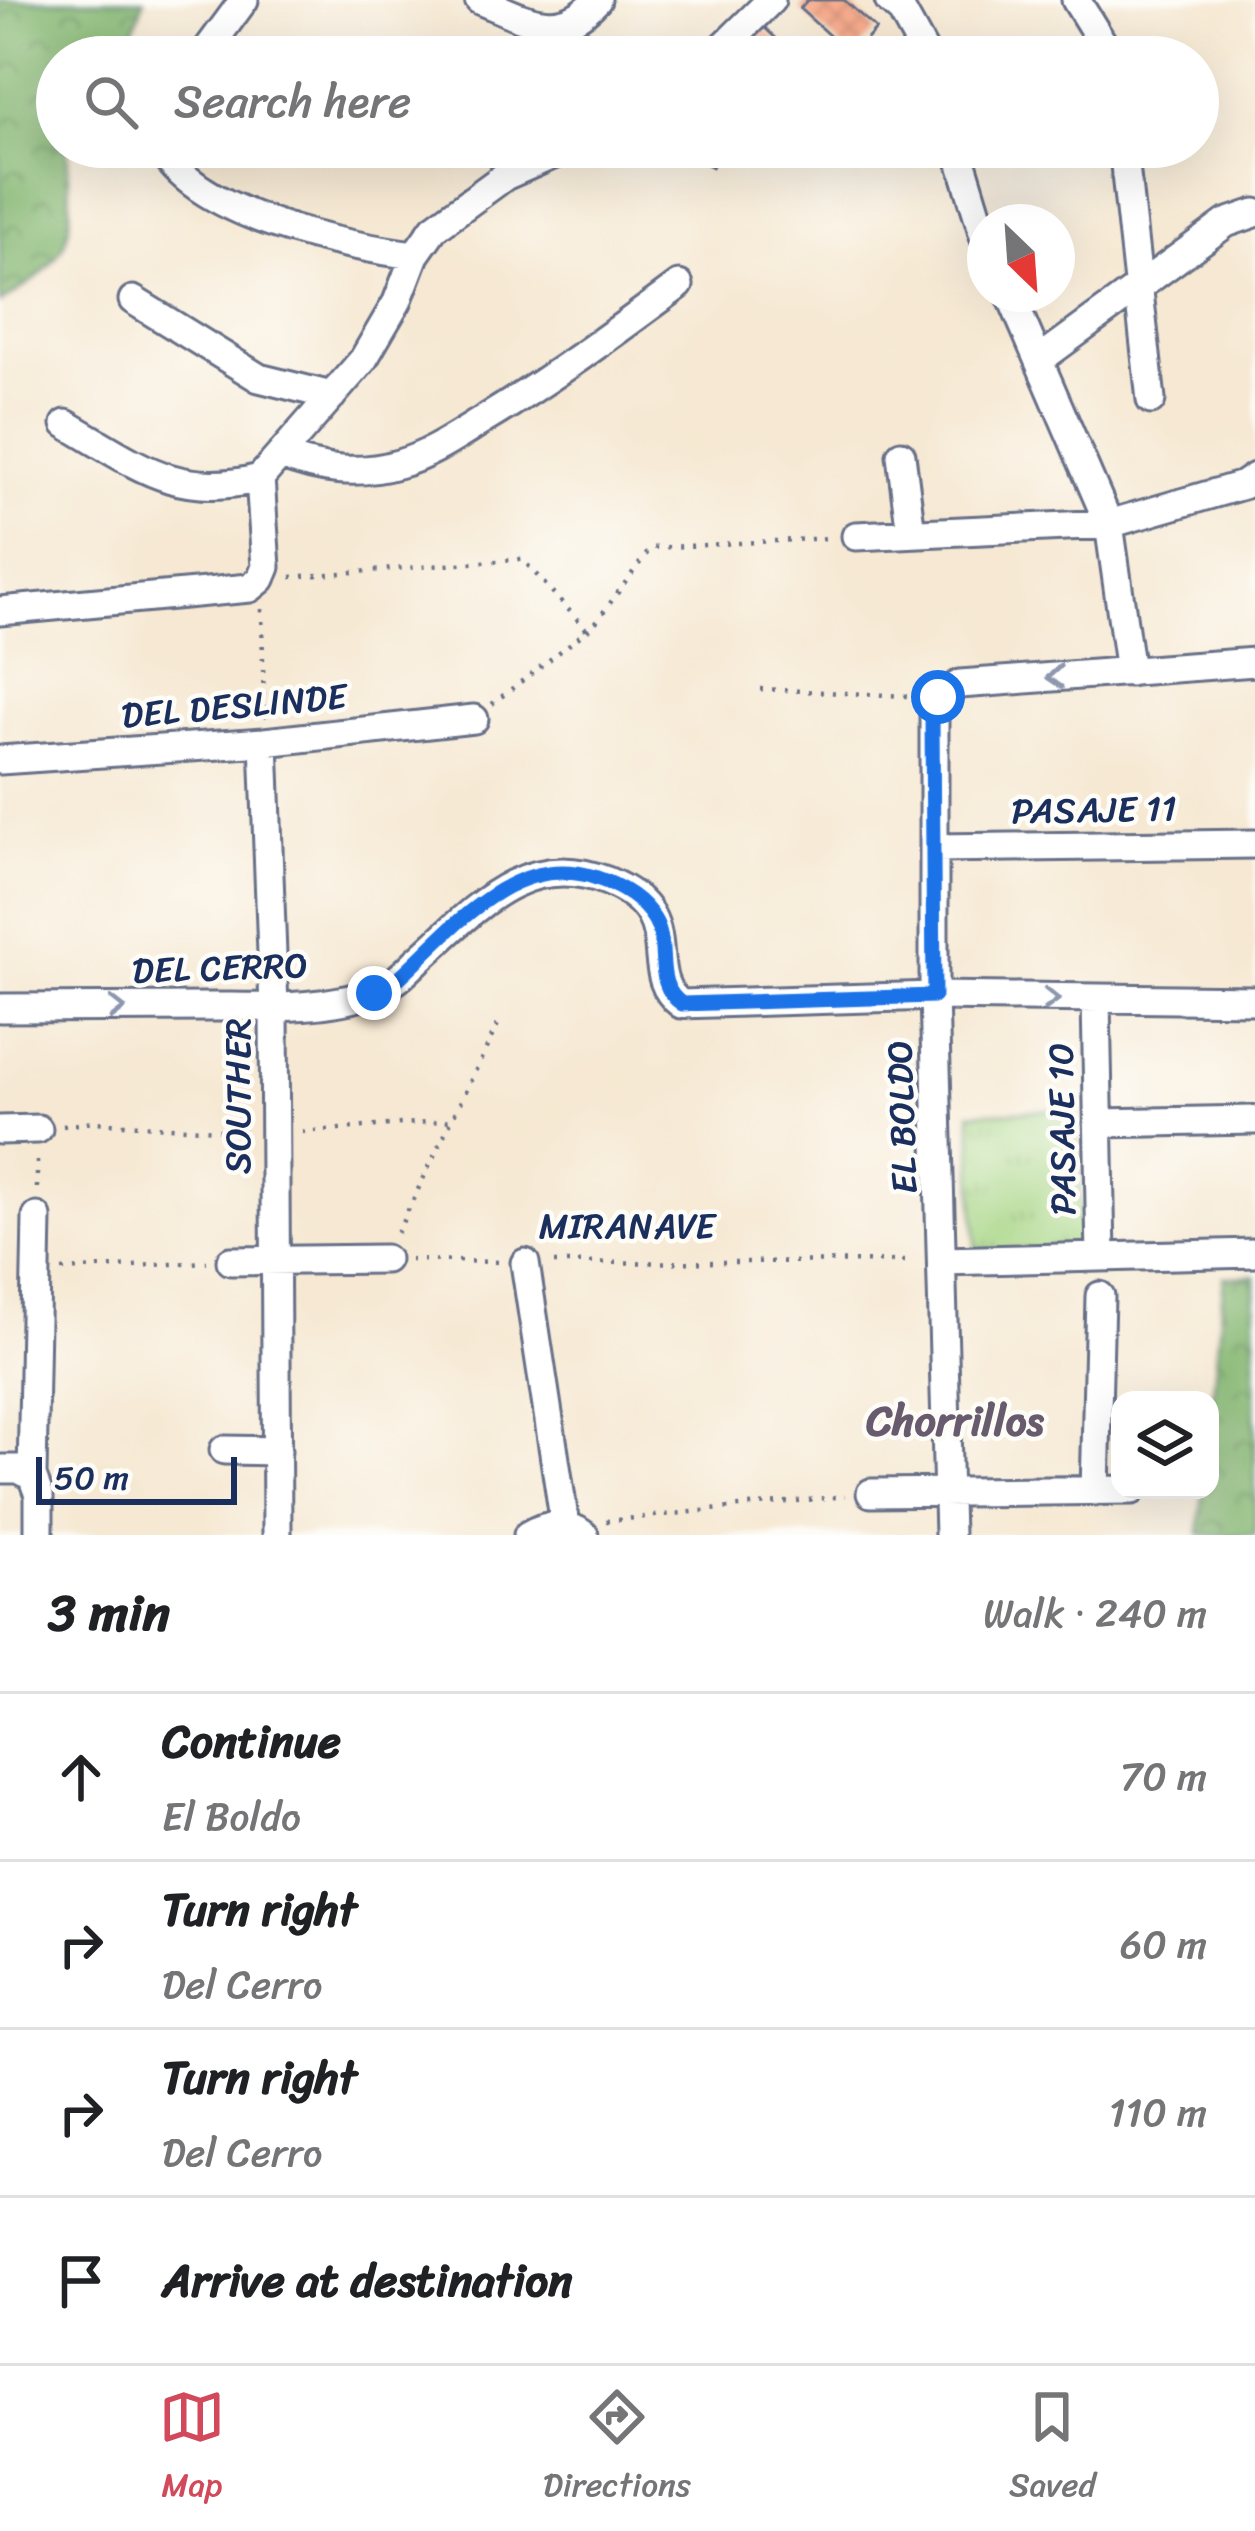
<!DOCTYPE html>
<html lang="en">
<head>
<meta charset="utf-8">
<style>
	:root { --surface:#fff; --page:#f2f2f2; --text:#202124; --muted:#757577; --line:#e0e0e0; --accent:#d1495b }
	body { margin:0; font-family:Sriracha,sans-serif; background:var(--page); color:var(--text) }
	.controls { position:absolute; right:36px; bottom:36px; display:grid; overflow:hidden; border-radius:24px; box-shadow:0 12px 48px #0002 }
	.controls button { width:108px; height:108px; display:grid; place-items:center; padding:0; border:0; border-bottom:3px solid var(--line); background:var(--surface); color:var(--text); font:60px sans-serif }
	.compass { position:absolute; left:967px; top:204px; width:108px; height:108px; border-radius:50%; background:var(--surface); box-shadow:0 12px 48px #0002; rotate:155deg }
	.scale { position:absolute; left:36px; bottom:30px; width:201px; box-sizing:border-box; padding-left:12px; border:6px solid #1b2f5e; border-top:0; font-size:33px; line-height:42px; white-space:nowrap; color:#1b2f5e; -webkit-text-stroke:9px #fdfcf7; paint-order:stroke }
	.stop { position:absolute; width:36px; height:36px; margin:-27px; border:9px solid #1a73e8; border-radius:50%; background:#fff }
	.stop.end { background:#1a73e8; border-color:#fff; box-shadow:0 3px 12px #0008 }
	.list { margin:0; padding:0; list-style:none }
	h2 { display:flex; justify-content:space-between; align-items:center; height:156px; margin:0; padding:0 48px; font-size:51px }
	h2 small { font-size:39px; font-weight:400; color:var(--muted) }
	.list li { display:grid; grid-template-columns:78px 1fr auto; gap:36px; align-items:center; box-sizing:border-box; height:168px; padding:0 48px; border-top:3px solid var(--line) }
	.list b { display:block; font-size:45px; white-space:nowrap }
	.list p { margin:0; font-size:39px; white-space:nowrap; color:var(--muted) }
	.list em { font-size:39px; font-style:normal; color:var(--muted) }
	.icon { flex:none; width:66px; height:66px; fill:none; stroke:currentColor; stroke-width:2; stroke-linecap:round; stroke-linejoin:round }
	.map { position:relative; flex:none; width:1255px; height:1535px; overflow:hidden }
	.search { position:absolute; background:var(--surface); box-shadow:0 12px 48px #0002; left:36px; right:36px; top:36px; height:132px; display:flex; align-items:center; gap:30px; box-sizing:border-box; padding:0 42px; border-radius:66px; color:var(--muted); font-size:45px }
	.sheet { height:828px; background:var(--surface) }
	nav { display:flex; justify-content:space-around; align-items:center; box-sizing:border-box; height:168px; border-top:3px solid var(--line); background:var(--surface); font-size:33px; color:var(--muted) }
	nav a { display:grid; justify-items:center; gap:6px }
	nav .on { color:var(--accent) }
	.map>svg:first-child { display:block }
	.grass { fill:url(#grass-tufts); stroke:#608270; stroke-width:3 }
	.forest { fill:url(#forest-crowns); stroke:#4f7267; stroke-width:3 }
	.building { fill:url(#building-cross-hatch) }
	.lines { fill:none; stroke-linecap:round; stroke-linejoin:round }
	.minor-casing { stroke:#687087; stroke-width:33 }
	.path { stroke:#687087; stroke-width:4.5; stroke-dasharray:3 9; stroke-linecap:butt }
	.minor { stroke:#fff; stroke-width:27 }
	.oneway { stroke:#8d97ae }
	.route { stroke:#1a73e8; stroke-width:15 }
	.labels { text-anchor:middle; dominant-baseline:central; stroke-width:9; stroke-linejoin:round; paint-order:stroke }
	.street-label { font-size:36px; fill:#1b2f5e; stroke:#fdfcf7 }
	.quarter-label { font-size:42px; font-weight:bold; fill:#685b6e; stroke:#fdfcf7 }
</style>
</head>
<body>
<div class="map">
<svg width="1255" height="1535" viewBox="0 0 1255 1535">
	<defs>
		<pattern id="grass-tufts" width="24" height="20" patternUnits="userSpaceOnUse" patternTransform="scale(3)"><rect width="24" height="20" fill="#a4d482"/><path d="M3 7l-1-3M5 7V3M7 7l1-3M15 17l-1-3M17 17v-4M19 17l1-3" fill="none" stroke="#8db673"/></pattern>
		<pattern id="forest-crowns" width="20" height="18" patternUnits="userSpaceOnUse" patternTransform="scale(3)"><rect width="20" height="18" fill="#83b670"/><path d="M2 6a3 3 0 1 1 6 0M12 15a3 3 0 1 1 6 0" fill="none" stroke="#6a945f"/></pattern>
		<pattern id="building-cross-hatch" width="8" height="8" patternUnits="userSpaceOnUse" patternTransform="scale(3)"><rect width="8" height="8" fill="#f8ac8d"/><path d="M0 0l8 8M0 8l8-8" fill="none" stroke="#d4947c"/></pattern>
	</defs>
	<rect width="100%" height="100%" fill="#fdfcf7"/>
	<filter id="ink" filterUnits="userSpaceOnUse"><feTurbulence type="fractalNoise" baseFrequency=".00833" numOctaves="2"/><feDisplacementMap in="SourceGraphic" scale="24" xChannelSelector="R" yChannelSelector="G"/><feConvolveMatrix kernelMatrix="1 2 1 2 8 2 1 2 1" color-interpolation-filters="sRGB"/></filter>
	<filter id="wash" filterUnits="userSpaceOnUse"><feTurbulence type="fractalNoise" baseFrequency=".004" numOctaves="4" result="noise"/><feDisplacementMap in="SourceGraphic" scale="48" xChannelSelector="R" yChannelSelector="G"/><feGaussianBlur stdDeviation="2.7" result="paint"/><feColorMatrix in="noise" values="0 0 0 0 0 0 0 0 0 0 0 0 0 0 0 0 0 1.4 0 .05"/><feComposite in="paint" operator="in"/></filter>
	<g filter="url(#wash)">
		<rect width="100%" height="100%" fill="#f6e8d2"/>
		<path class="grass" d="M1077,1109L1082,1247L976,1251L971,1113Z"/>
		<path class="forest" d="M0,0H144L124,57H57V147H67C72,235 81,252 0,303Z
			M1255,1276V1535H1199L1203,1490H1210V1425L1224,1277Z"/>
		<g id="blocks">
			<path class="building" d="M808,0H844L876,29L852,56L800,9Z
				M764,27L785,47L775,57H736Z
				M678,147H724L712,167Z"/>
		</g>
	</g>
	<g filter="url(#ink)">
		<use href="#blocks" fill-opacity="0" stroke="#687087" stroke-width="3"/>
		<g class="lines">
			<defs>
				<path id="minor" d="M479,0C524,18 558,43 597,0
					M889,0L902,12L927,57
					M1076,0L1111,57
					M202,57L244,0
					M713,57L771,0
					M161,147C194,215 346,247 415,255
					M957,147L985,239
					M1123,147L1151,400
					M1010,294L1109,524L1130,672
					M133,300L259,378L332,396
					M1039,360L1226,223L1255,213
					M66,424C136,464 176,500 260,478
					M280,455C319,470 356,476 398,464C428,456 454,438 480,422C549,381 614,333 679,285
					M901,455L911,533
					M260,478L363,360L397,302L415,255L434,228L505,176L571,147
					M856,536L1109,524L1243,485L1255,477
					M0,611L250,588L261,579L266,567L260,478
					M264,742L274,1007L277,1535
					M0,760L264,742L474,719
					M934,848L1255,844
					M1096,1000L1101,1257
					M0,1008C70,1008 140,1008 211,1007C263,1007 325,1010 374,992C392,986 405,973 418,960C473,911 525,848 607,881C690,915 637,971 681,1004L934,996L1255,1000
					M1098,1123L1255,1120
					M0,1130L38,1129
					M231,1261L385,1259
					M942,1261L1255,1253
					M525,1263L565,1525
					M224,1450L277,1451
					M0,1469H19L32,1476L39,1495V1535
					M32,1476L37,1217
					M1095,1491L1100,1296
					M871,1493L1132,1490
					M528,1535C546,1524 567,1521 584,1535
					M949,1535L934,996V707L938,697L960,684L1255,662"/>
			</defs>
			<use href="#minor" class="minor-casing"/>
			<path class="path" d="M291,577L522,559L587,630
				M262,609L264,718
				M760,689L908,696
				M492,704L593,626L651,548L829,538
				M63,1126L93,1122L249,1132
				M302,1132L452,1120
				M37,1188V1158
				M397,1233L499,1022
				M410,1260L500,1262
				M554,1263L914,1261
				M62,1270L207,1262
				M606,1521L845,1496"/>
			<use href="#minor" class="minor"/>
		</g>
		<defs><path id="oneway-chevron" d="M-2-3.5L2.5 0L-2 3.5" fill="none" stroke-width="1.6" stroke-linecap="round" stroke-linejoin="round" transform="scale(3)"/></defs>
		<g class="oneway">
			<use href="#oneway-chevron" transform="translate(1055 677) rotate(176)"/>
			<use href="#oneway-chevron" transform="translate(1051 999) rotate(1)"/>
			<use href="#oneway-chevron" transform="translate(117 1008)"/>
		</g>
	</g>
	<g class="lines" filter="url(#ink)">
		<path class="route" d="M374,993L391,985C447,936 510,850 594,877C618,885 641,897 654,919C671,946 651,982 682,1004L934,996L932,717L938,697"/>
	</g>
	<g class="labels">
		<g class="street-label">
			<text transform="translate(234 706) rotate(-5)">DEL DESLINDE</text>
			<text transform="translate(1094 810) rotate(-1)">PASAJE 11</text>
			<text transform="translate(220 968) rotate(-2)">DEL CERRO</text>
			<text transform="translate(238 1096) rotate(-90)">SOUTHER</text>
			<text transform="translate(902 1117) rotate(-92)">EL BOLDO</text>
			<text transform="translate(1062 1129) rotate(-91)">PASAJE 10</text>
			<text x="627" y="1226">MIRANAVE</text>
		</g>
		<g class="quarter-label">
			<text x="955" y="1421">Chorrillos</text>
		</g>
	</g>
</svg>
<div class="controls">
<button><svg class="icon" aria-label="layers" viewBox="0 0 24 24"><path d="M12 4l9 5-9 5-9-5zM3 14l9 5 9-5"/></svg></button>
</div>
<svg class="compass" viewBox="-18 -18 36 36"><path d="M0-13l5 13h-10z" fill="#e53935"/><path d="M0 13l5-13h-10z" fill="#757577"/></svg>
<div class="scale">50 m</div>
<div class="stop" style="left:938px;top:697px"></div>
<div class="stop end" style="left:374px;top:993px"></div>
<div class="search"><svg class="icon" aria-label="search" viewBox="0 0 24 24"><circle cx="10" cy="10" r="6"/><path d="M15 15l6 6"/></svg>Search here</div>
</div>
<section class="sheet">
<h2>3 min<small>Walk · 240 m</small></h2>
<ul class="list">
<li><svg class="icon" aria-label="ahead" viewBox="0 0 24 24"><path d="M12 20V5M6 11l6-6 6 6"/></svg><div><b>Continue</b><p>El Boldo</p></div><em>70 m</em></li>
<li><svg class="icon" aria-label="right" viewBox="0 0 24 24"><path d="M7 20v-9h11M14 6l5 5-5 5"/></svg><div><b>Turn right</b><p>Del Cerro</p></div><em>60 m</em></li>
<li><svg class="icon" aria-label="right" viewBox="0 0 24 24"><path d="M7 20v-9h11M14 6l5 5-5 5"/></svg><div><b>Turn right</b><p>Del Cerro</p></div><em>110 m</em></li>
<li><svg class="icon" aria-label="arrive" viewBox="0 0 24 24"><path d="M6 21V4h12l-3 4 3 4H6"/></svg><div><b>Arrive at destination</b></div></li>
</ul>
</section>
<nav>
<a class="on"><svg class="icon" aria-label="map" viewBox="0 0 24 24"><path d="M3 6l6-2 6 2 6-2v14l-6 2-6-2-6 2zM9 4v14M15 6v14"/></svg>Map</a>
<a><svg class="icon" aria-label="directions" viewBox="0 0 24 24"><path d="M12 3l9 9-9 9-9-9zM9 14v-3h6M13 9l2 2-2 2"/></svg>Directions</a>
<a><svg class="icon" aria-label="saved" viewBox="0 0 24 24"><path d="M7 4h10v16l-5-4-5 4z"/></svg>Saved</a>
</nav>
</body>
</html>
